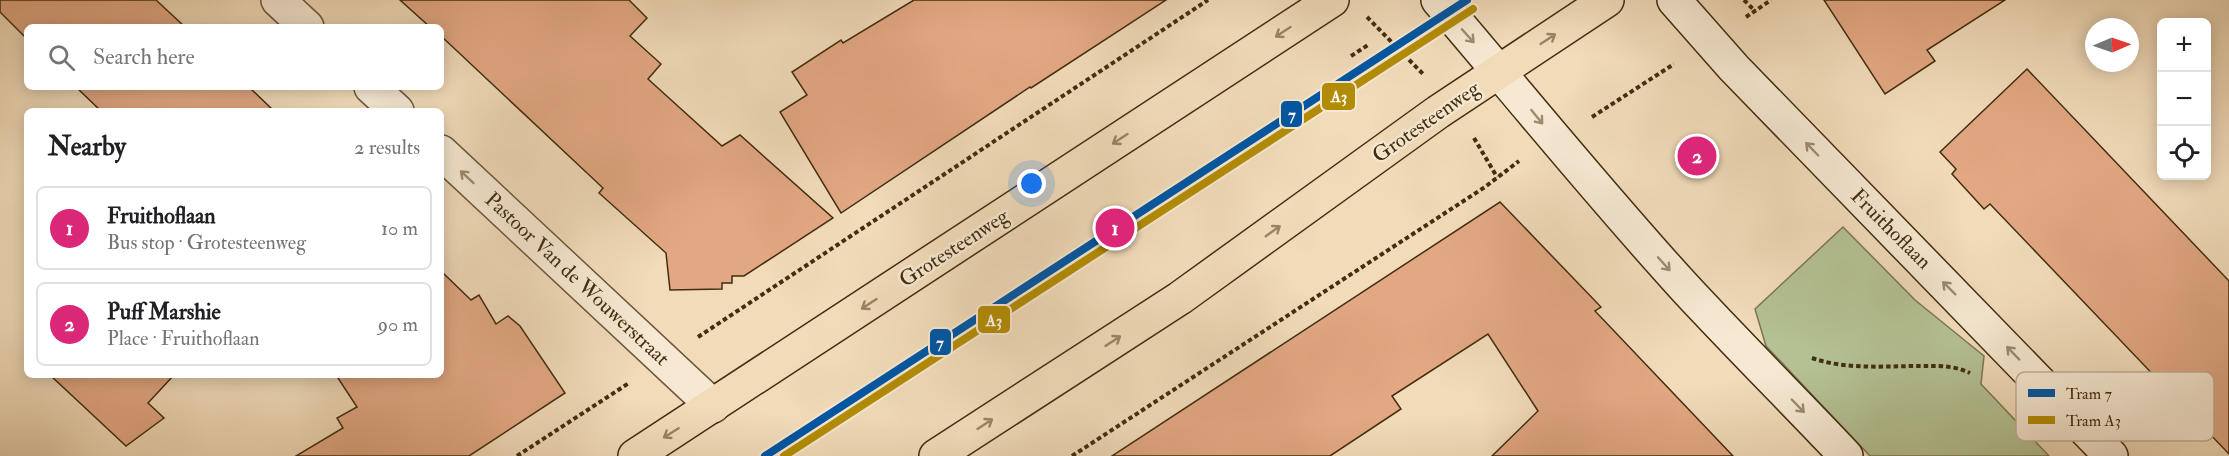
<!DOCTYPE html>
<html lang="en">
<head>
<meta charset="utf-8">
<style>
	:root { --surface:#fff; --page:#f6f6f6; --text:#202124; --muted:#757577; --line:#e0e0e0; --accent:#db2777 }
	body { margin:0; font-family:"IM FELL Double Pica",serif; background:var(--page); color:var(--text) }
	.controls { position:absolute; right:18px; top:18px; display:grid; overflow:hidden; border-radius:9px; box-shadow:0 3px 15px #0003 }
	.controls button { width:54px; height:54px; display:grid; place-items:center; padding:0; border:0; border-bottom:2px solid var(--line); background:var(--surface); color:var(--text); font:30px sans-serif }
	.compass { position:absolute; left:2085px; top:18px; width:54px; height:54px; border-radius:50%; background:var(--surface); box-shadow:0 3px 15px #0003; rotate:88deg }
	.you { position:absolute; left:1032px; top:184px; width:21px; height:21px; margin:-15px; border:4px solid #fff; border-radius:50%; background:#1a73e8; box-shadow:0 0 0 9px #1a73e833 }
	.badge { display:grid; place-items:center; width:39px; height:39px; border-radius:50%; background:var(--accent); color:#fff; font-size:20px; font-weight:700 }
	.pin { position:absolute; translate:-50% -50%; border:3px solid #fff; box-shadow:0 2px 6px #0006 }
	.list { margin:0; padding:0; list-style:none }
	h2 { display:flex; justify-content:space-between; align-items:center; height:78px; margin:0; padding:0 24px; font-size:26px }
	h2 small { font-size:20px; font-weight:400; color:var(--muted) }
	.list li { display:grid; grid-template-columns:39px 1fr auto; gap:18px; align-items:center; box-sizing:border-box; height:84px; margin:0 12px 12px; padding:0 12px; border:2px solid var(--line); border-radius:9px }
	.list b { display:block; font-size:22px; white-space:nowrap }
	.list p { margin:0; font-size:20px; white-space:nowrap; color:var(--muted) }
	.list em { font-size:20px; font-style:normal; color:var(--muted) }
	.icon { flex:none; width:33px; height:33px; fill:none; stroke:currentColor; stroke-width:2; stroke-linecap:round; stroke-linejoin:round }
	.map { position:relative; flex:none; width:2229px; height:456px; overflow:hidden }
	.search { position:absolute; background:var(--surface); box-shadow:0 3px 15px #0003; left:24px; top:24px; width:420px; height:66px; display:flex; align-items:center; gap:15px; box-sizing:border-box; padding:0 21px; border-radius:9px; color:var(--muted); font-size:22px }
	.panel { position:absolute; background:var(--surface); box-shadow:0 3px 15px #0003; left:24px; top:108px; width:420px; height:270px; border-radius:9px }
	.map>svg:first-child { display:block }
	.green { fill:#b4c193; stroke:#7b7752; stroke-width:1.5 }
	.building { fill:#e2a883; stroke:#422d10; stroke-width:1.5 }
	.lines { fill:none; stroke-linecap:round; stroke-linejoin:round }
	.street-casing { stroke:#6e583a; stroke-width:36 }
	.secondary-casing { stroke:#422d10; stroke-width:36 }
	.primary-casing { stroke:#422d10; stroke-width:36 }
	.path { stroke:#422d10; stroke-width:4; stroke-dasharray:4.5 3; stroke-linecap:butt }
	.street { stroke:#f6e8d2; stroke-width:33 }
	.secondary { stroke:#f6e8d2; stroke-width:33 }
	.primary { stroke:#f1dbb9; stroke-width:33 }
	.tram-1-casing { stroke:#f6e8d2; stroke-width:12 }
	.tram-2-casing { stroke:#f6e8d2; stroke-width:12 }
	.tram-1 { stroke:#0056a4; stroke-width:8 }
	.tram-2 { stroke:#b38c06; stroke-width:8 }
	.oneway { stroke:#9a8464 }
	.oneway2 { stroke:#9c8a71 }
	.labels { text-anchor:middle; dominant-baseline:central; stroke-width:5; stroke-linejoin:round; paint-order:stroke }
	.street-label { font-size:21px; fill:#422d10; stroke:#f6e8d2 }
	.key { fill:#f6e8d2; stroke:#c0b098; stroke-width:1.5 }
	.key-label { font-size:16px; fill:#422d10 }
	.line-badge { stroke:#f6e8d2; stroke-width:2 }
	.badge-label { font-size:16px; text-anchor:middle; font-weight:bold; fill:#fff }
</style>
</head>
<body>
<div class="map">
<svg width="2229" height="456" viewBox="0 0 2229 456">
	<rect width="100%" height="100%" fill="#f1dbb9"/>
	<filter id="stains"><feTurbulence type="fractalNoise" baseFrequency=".00333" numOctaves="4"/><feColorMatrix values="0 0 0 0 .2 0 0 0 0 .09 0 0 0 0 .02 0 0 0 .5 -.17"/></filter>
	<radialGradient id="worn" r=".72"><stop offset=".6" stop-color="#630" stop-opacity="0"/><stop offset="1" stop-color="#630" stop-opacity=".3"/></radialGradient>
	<path class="green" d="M1843,227L1915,300L1984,356L1981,384L2049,456H1870L1766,346L1755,309Z"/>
	<path class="building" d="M0,0H156L185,27H27V39L0,12Z
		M400,0H629L647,18L630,36L661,64L648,79L722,146L740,135L833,218L744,276H732V283H722V289L670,290L666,253L599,193L603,188L441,36V27H430Z
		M914,0H1166L1031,88L1030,87L841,213L780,112L807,95L792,72L841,40L843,43Z
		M1824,0H2005L1927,50L1935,61L1885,94Z
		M2027,69L2229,281V454L1990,204L1984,209L1952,174L1956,169L1940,152Z
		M76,87H249L274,111H101Z
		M1500,202L1601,307L1595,311L1733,456H1492L1538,411L1488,334L1392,396L1401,409L1330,456H1112Z
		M441,271L471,300L479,295L496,324L508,316L520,326L565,393L469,456H296L343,428L337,418L357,407L336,375H441Z
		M50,375H174L148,403L164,418L126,446Z"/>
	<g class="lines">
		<defs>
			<path id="street" d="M278,0L307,27
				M371,87L397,111
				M441,152L713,406"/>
			<path id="secondary" d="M1438,0C1520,96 1600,195 1686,289C1738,345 1793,400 1846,456
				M1674,0L1734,68L2111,456"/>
			<path id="primary" d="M635,456L1332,0
				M936,456L1180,298L1438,112L1607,0"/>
		</defs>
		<use href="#street" class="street-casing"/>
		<use href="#secondary" class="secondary-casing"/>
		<use href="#primary" class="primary-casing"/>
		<path class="path" d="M1744,0L1755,11
			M1367,17L1423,74
			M1746,17L1771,0
			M1351,56L1368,45
			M1592,117L1674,64
			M1474,138L1497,177
			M698,337L1208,0
			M1812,358C1846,370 1884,366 1920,366C1938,366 1953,365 1970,373
			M517,456L629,383
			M1072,456L1485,187L1519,161"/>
		<use href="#street" class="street"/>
		<use href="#secondary" class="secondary"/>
		<use href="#primary" class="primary"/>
		<defs>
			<path id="tram-1" d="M765,456L1467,0"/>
			<path id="tram-2" d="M784,456L1473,9"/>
		</defs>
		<use href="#tram-1" class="tram-1-casing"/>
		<use href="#tram-2" class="tram-2-casing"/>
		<use href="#tram-1" class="tram-1"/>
		<use href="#tram-2" class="tram-2"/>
	</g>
	<defs><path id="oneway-shaft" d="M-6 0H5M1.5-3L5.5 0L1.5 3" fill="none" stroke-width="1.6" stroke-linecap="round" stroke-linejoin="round" transform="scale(1.5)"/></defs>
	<g class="oneway">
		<use href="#oneway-shaft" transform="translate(1283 32) rotate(147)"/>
		<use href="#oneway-shaft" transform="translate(1548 39) rotate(-33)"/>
		<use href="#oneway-shaft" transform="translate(1120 139) rotate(147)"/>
		<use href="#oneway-shaft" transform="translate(1273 231) rotate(-36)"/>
		<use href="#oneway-shaft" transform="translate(869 304) rotate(147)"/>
		<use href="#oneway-shaft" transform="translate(1113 341) rotate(-33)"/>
		<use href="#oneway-shaft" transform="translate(985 424) rotate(-33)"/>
		<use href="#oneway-shaft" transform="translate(671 433) rotate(148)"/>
	</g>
	<g class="oneway2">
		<use href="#oneway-shaft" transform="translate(1468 36) rotate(48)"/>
		<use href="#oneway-shaft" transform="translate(1537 117) rotate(51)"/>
		<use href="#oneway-shaft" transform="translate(1812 149) rotate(-134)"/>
		<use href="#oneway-shaft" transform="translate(467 177) rotate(-137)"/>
		<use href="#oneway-shaft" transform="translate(1664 264) rotate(48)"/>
		<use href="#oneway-shaft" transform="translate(1949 288) rotate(-135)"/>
		<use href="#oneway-shaft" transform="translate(2013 353) rotate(-134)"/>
		<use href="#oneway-shaft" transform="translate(1798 406) rotate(46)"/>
	</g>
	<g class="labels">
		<g class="street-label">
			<text transform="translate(1426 122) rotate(-35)">Grotesteenweg</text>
			<text transform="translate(1891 229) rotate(45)">Fruithoflaan</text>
			<text transform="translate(954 248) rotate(-33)">Grotesteenweg</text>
			<text transform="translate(577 279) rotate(43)">Pastoor Van de Wouwerstraat</text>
		</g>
	</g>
	<rect x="2016" y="372" width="198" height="69" rx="9" class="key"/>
	<rect x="2028" y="389" width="27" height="8" fill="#0056a4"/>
	<rect x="2028" y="416" width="27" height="8" fill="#b38c06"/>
	<g class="key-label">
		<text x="2066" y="399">Tram 7</text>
		<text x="2066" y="426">Tram A3</text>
	</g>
	<g class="line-badge">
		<rect x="1321" y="82" width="35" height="29" rx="6" fill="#b38c06"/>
		<rect x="1280" y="100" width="23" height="28" rx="6" fill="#0056a4"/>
		<rect x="977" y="305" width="34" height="29" rx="6" fill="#b38c06"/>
		<rect x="929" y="328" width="23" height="28" rx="6" fill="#0056a4"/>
	</g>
	<g class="badge-label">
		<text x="1339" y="102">A3</text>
		<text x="1292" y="120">7</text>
		<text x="994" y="326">A3</text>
		<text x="940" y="348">7</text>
	</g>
	<rect width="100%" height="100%" filter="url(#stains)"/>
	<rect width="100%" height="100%" fill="url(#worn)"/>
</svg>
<div class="controls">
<button>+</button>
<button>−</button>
<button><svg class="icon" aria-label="locate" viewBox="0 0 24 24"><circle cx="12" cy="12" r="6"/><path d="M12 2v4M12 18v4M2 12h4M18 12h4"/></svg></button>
</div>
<svg class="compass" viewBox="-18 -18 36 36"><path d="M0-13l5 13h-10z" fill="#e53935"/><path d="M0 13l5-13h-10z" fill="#757577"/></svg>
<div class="you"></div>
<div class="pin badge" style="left:1115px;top:228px">1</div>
<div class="pin badge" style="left:1697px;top:156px">2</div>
<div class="search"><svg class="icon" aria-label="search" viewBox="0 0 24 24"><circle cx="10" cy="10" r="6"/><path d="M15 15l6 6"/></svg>Search here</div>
<section class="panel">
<h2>Nearby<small>2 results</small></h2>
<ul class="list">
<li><span class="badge">1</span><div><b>Fruithoflaan</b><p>Bus stop · Grotesteenweg</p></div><em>10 m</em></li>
<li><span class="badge">2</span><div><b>Puff Marshie</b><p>Place · Fruithoflaan</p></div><em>90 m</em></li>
</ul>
</section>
</div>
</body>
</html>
